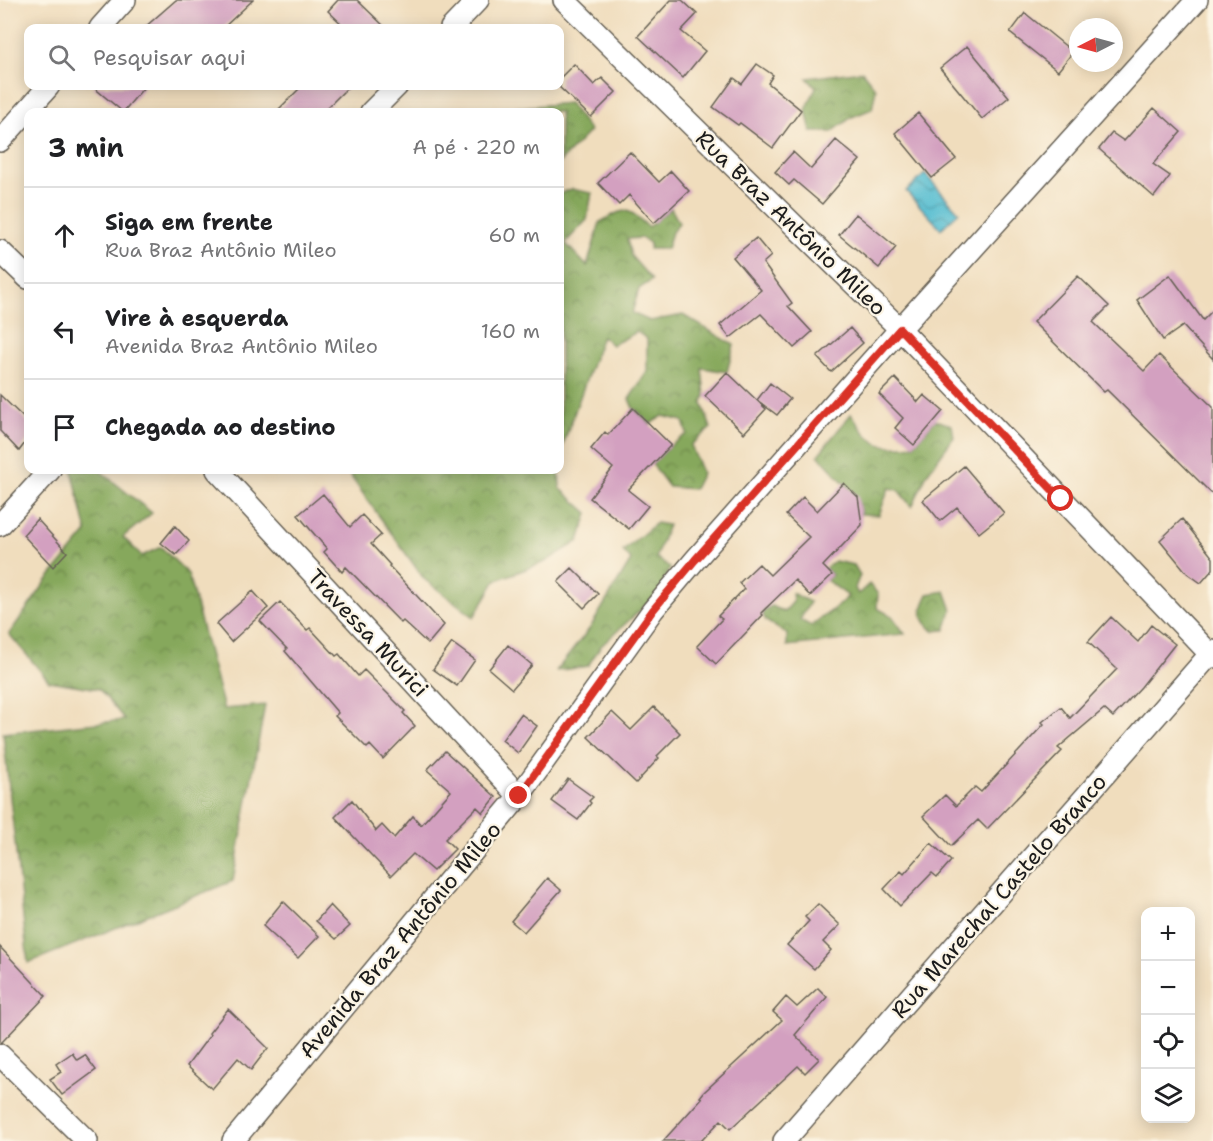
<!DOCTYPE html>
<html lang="pt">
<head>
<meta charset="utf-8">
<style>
	:root { --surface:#fff; --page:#f2f2f2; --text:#202124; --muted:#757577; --line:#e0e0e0 }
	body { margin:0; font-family:"Shantell Sans",sans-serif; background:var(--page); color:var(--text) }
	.controls { position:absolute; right:18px; bottom:18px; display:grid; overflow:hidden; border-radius:12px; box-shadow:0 3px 15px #0003 }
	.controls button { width:54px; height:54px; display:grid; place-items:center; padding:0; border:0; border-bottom:2px solid var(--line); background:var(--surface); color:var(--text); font:30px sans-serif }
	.compass { position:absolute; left:1069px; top:18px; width:54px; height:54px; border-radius:50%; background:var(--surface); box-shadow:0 3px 15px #0003; rotate:264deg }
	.stop { position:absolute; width:18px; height:18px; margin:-14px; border:4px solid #d93025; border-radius:50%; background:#fff }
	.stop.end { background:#d93025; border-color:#fff; box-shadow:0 2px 6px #0008 }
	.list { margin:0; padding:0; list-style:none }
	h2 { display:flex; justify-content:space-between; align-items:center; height:78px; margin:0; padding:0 24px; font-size:26px }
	h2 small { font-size:20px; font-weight:400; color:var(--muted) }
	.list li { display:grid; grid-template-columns:39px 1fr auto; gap:18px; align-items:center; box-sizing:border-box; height:96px; padding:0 24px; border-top:2px solid var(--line) }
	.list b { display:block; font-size:22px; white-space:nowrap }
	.list p { margin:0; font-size:20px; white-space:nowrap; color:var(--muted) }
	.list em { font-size:20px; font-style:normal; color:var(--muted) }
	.icon { flex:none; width:33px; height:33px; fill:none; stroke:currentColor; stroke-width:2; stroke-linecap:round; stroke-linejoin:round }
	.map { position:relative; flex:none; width:1213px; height:1141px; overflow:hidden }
	.search { position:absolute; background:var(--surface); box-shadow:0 3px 15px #0003; left:24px; top:24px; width:540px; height:66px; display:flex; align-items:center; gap:15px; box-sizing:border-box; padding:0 21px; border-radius:12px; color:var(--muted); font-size:22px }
	.panel { position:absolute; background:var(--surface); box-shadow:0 3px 15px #0003; left:24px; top:108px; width:540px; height:366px; border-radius:12px }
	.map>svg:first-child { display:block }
	.forest { fill:url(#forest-crowns); stroke:#51623c; stroke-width:1.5 }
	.water { fill:url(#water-waves); stroke:#386c76; stroke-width:1.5 }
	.building { fill:#d3a0c0 }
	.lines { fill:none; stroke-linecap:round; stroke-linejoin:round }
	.street-casing { stroke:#666054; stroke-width:24 }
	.street { stroke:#fff; stroke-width:21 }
	.route { stroke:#d93025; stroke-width:8 }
	.labels { text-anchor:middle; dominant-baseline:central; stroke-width:4.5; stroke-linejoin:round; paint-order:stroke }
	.street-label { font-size:22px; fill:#1c1c1c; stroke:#fcf5e5 }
</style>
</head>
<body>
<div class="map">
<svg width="1213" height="1141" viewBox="0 0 1213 1141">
	<defs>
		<pattern id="forest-crowns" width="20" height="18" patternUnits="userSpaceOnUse" patternTransform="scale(1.5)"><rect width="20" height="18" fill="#86a85c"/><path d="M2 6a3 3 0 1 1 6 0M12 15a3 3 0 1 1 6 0" fill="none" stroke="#6d884b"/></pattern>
		<pattern id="water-waves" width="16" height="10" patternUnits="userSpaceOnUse" patternTransform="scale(1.5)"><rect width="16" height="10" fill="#54bdd1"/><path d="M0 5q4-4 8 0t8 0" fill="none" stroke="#4599a9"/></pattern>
	</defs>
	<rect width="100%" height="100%" fill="#fcf5e5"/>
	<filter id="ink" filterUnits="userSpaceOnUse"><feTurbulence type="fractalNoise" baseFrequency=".0167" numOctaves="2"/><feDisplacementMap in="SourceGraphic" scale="12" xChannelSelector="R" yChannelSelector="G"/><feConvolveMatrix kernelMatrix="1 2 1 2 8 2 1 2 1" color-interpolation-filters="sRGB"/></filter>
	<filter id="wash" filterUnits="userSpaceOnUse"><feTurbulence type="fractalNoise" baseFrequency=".008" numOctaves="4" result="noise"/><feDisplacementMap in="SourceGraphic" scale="24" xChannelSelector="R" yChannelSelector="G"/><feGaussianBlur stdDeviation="1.35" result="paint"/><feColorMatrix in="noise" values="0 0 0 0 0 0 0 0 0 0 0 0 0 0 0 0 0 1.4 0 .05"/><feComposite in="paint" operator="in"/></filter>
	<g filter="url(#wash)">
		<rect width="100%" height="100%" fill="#f0ddbd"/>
		<path class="forest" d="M862,71L876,89L872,109L852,117L832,132H811L806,110L816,87L807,78Z
			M569,103L590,131L560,162V112H479L498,109Z
			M571,189L592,193L587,220L565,243L587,266L600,222C626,208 626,205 648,227L671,208L679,223L672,232L667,249H649L650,243L642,238L627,239L631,256L652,280L639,289L632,313L650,321L683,315L734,345L727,372L702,368L705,396L702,403L711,428L691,445L702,473L694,489L669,487L652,464L671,445L687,434L683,421L663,416L650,424L633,408L629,399L647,372V339L637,332L612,345L602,336L560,453V194Z
			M851,414C872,443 875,450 914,445L935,420L952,425L954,437L927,474L912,507L898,490L889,488L879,515L861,514L857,497L818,455Z
			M72,470H99L152,513L123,537L142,556L161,547L188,574L224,709L265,705L233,881L28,963L3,733L125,720L99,689L49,681L9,634L48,579L87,532Z
			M346,470H559L560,488L588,513L579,541L545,562L496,580L474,617L424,579Z
			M656,523L668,525L656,557L670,568L661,591L600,647L588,666L556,671L590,628L631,560L623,551Z
			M835,561L854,565L860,575L855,588L858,594L869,584L878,594L877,608L892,616L905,634L787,646V634L766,621L763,615L764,610L772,606L784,612L793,602L792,593L810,602L800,620L811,626C823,615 837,609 848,596L826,580L832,575L825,568Z
			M945,591L952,610L945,630L933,631C918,616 919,612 928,594Z"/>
		<path class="water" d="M925,174L959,212L941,229L906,191Z"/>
		<g id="blocks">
			<path class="building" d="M176,0H253L223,28H144Z
				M338,0H357L386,28H346L328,11Z
				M671,0H682L697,14L681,31L705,51L683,78L638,36Z
				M1025,13L1073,52L1058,71L1010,33Z
				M967,46L1009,97L982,119L940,68Z
				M574,64L594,85L602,78L616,92L591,117L558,86H560V78Z
				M757,64L773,75L768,83L801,110L773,148L740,123L738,125L713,107L734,78L742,84Z
				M92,86H145L123,112Z
				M302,86H349L323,112H276Z
				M1154,108L1181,132L1153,164L1170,176L1154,197L1099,149L1112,133L1124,141Z
				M918,113L956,159L932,178L895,133Z
				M836,140L860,160L822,204L794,180L789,185L775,172L793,152L811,169Z
				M630,152L659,182L671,171L689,191L654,223L629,195L619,205L598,183Z
				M856,214L896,247L879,268L839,235Z
				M756,238L771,256L763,263L792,303L788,306L812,332L794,348L761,314L730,338L720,325L761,290L733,257Z
				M1170,275L1203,320L1213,310V359L1183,326L1163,340L1137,300Z
				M1078,276L1109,306L1093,322L1144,371L1159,355L1213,407V495L1107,390L1104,392L1033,322Z
				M850,328L863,343L831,372L817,357Z
				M727,372L766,409L744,433L705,396Z
				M895,378L918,402L924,395L943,411L914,445L895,428L903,418L879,394Z
				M770,383L790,399L777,415L757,400Z
				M0,395L28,422V439L19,451L0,431Z
				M633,408L671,445L628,490L648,506L629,529L590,498L613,468L591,449L605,432L608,435Z
				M964,466L1004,513L979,533L957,507L940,521L923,500Z
				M844,483L858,497L862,525L823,566L832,575L810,596L795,580L761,613L763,615L716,664L697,646L722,619L718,616L744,589L739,583L759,564L770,575L809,537L786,515L803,497L817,511Z
				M323,494L350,527L362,515L381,535L371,544L390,565L389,566L444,625L428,644L403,621L401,623L346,567L342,572L324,552L327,549L298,515Z
				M37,519L67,552L53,567L23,535Z
				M1182,519L1213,558V569L1201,583L1187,573L1160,540Z
				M175,526L189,541L176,555L161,543Z
				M572,568L598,594L584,608L558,582Z
				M253,591L268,608L231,642L216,624Z
				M280,602L307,630L310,628L336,656L339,654L358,676L364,670L405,711L403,713L415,726L383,759L370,745L367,748L335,716L338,713L285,651L287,649L260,621Z
				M1111,617L1138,642L1151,625L1175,644L1141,687L1113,717L1104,709L1058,748L1062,751L987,829L978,820L951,846L923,816L945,795L956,806L975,787L981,792L1044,724L1042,722L1061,707L1070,718L1117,669L1088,642Z
				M452,643L475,660L457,686L433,669Z
				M508,645L532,665L512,689L489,669Z
				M654,707L680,733L657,756L659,758L636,783L588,737L612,712L631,730Z
				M521,714L537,726L518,753L502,740Z
				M445,751L496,797L483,813L477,807L445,839L455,849L433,871L413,854L391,876L335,817L352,800L376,831L382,825L394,838L413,816L421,825L451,791L427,770Z
				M568,779L593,797L589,801L591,803L578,820L552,801Z
				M931,843L951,861L937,877L932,873L900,906L884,889L901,871L904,874Z
				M547,878L561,890L524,932L511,921Z
				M283,901L319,936L298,958L263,926Z
				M818,904L840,925L823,942L831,950L814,969L787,945L809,921L805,917Z
				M330,905L350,926L336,939L316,921Z
				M0,947L46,996L1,1043H0Z
				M818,988L827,997L795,1035L819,1059L805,1073L798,1066L730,1129L721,1120L701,1141H663L702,1098L700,1097L704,1092L782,1020L773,1012L786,997L797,1007Z
				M228,1009L268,1048L251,1070L238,1058L212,1089L187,1066L210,1035L209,1033Z
				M72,1053L77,1060L85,1055L96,1070L62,1095L50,1079L61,1072L56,1064Z"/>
		</g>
	</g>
	<g filter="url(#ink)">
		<use href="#blocks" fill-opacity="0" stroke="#666054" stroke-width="1.5"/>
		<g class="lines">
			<defs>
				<path id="street" d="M564,0L900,329L1213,657
					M100,28L125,0
					M451,28L478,0
					M371,112L397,86
					M0,141L49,86
					M0,251L28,278
					M217,470L519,796
					M0,525L50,470
					M0,1055L87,1141
					M233,1141L519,796L653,610L695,560L900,329L1197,0
					M784,1141L1213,651"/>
			</defs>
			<use href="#street" class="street-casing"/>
			<use href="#street" class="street"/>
		</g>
	</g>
	<g class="lines" filter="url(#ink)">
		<path class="route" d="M519,796L653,610L695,560L900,329L1061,499"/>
	</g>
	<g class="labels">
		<g class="street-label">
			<text transform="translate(791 223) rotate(44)">Rua Braz Antônio Mileo</text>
			<text transform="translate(368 633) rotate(47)">Travessa Murici</text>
			<text transform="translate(999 896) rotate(-49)">Rua Marechal Castelo Branco</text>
			<text transform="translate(400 940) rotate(-50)">Avenida Braz Antônio Mileo</text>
		</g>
	</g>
</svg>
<div class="controls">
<button>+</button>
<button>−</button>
<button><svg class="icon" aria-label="locate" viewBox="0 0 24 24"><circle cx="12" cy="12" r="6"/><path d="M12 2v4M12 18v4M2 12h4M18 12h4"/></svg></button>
<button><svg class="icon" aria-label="layers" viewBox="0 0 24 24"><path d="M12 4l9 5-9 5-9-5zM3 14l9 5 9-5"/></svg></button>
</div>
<svg class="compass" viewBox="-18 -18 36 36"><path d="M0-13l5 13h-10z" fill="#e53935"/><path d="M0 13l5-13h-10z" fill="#757577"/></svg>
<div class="stop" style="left:1061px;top:499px"></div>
<div class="stop end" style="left:519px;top:796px"></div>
<div class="search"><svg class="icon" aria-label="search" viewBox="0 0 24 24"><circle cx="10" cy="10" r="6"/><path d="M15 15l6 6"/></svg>Pesquisar aqui</div>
<section class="panel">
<h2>3 min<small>A pé · 220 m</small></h2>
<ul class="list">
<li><svg class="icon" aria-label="ahead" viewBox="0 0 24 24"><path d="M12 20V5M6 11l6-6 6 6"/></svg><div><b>Siga em frente</b><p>Rua Braz Antônio Mileo</p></div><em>60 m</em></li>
<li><svg class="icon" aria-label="left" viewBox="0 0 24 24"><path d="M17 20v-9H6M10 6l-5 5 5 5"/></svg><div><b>Vire à esquerda</b><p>Avenida Braz Antônio Mileo</p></div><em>160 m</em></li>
<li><svg class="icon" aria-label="arrive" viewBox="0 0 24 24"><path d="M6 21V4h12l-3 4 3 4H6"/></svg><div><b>Chegada ao destino</b></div></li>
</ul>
</section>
</div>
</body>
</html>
